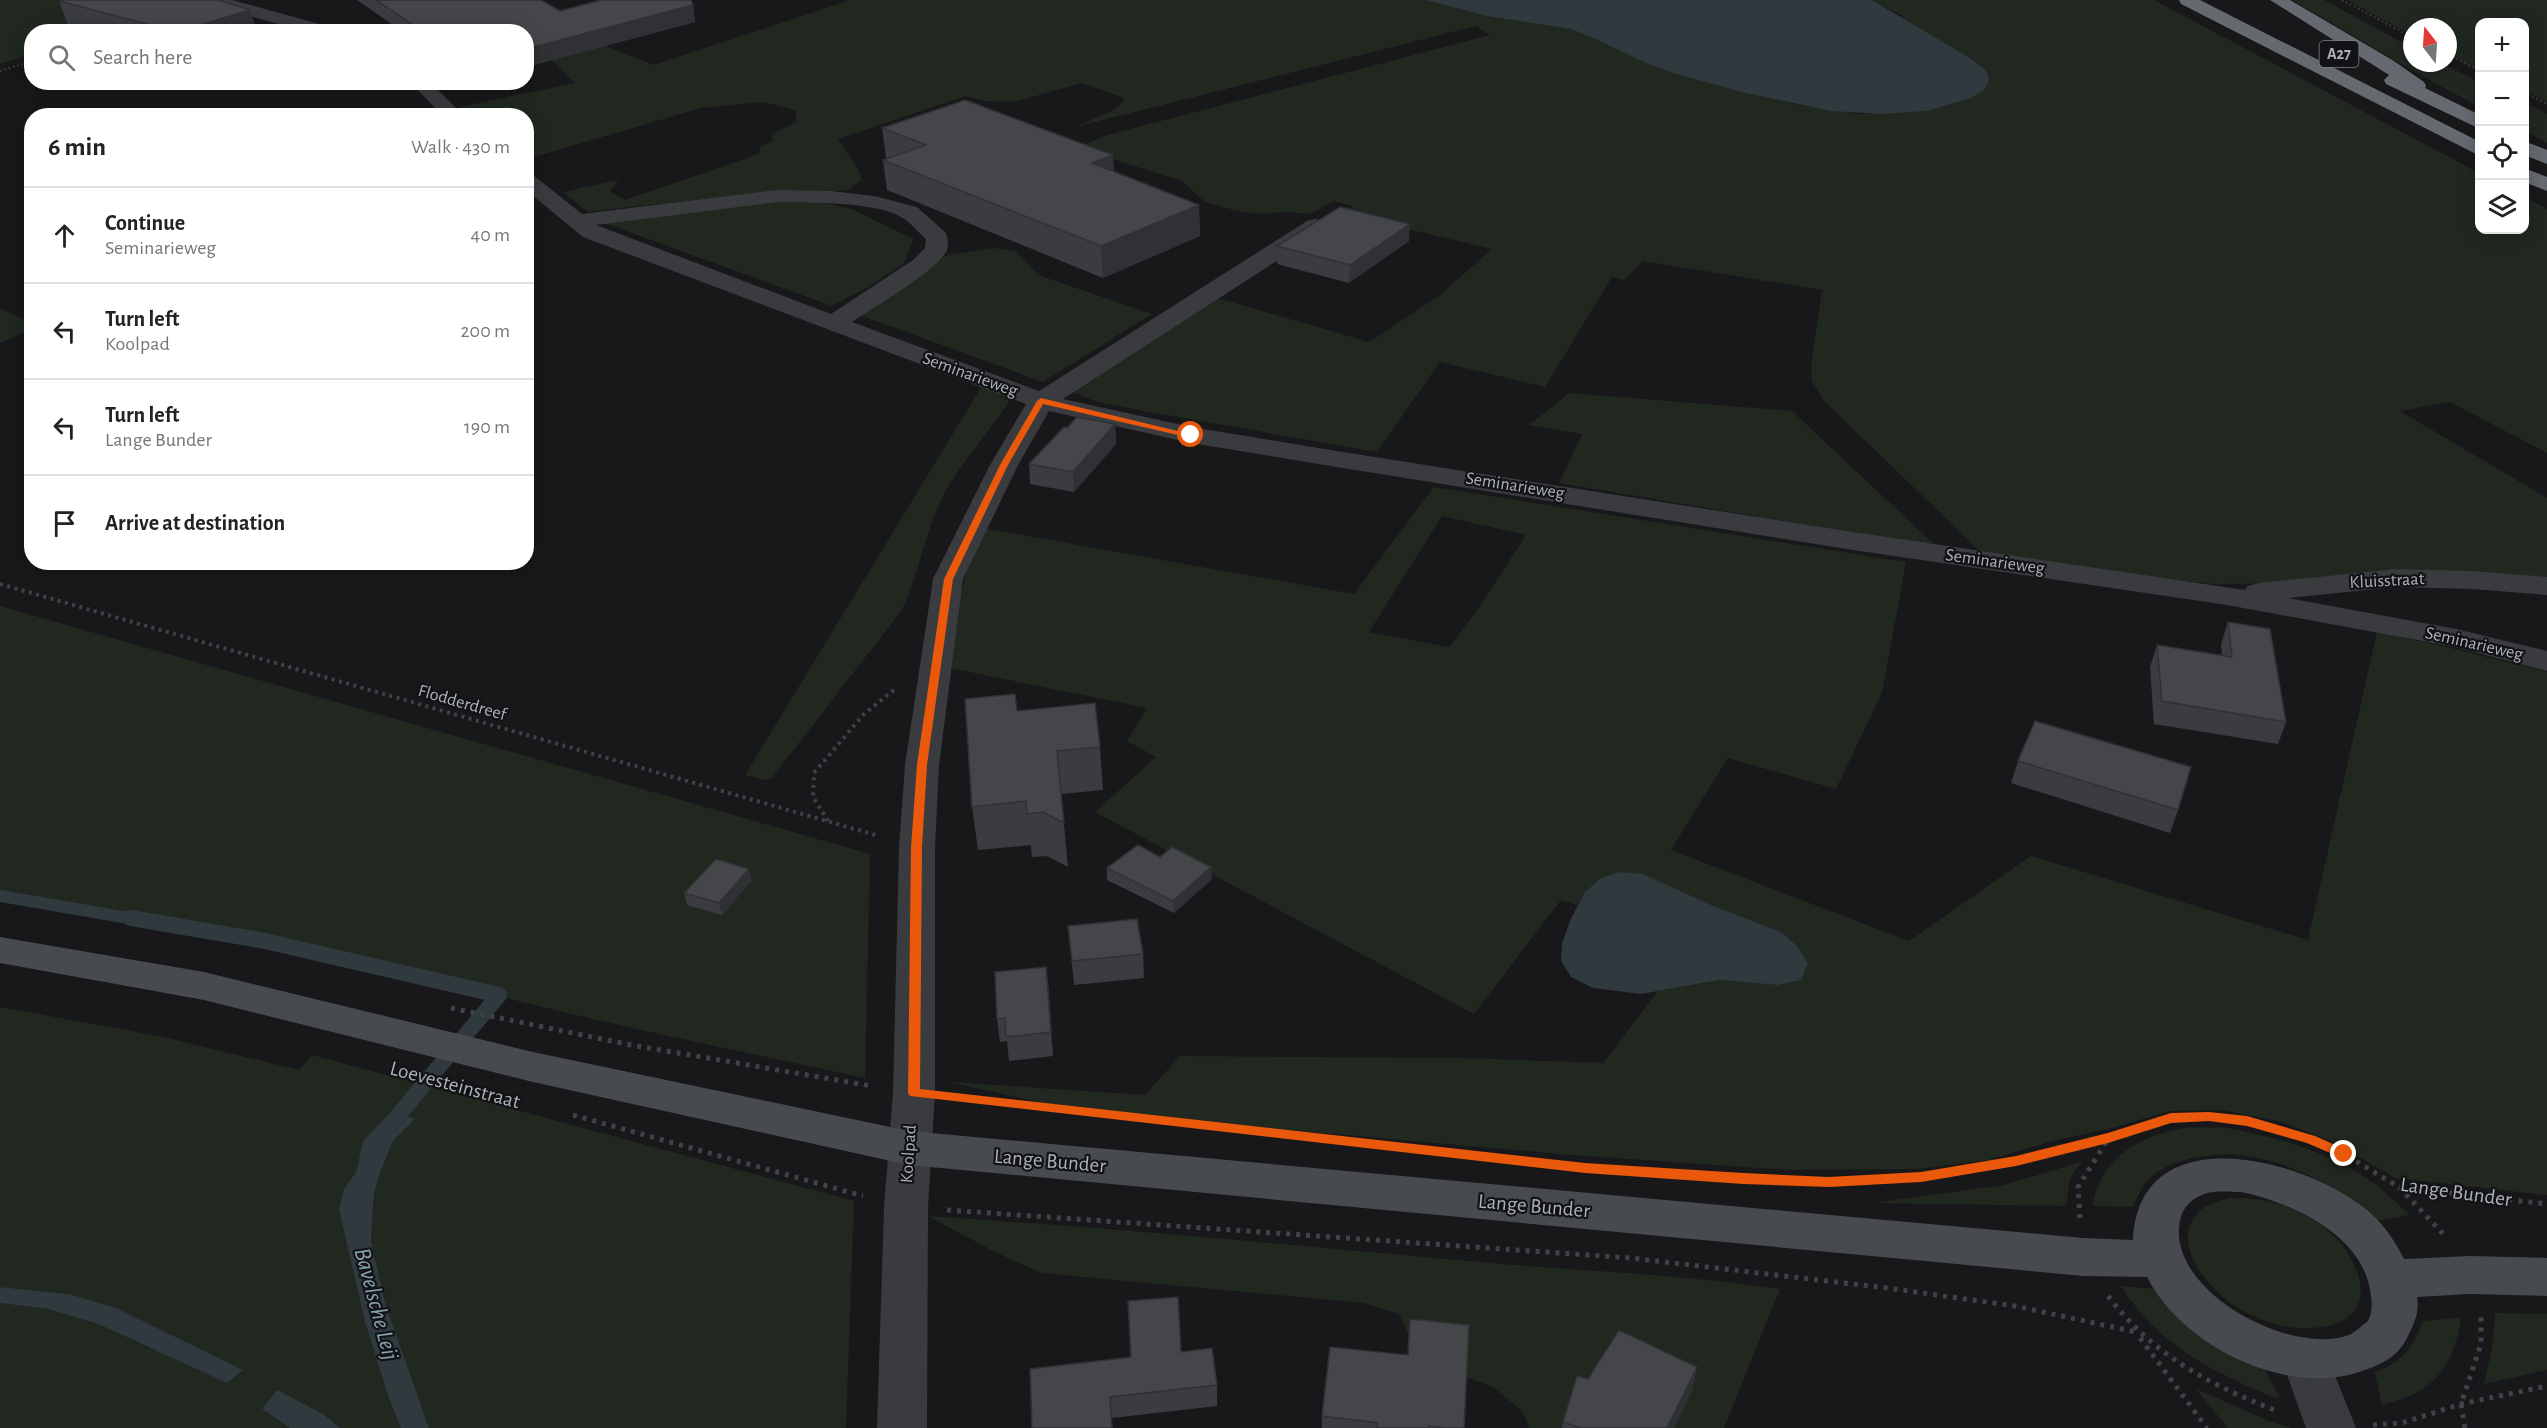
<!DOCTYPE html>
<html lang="en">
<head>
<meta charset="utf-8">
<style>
	:root { --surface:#fff; --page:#f6f6f6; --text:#222; --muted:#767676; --line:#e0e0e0 }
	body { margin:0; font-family:"Alegreya Sans",sans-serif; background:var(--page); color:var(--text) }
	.controls { position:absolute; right:18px; top:18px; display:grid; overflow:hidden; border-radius:12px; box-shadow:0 3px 15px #0003 }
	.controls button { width:54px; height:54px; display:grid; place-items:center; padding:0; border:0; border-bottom:2px solid var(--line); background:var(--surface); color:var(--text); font:30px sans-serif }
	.compass { position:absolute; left:2403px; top:18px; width:54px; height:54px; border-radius:50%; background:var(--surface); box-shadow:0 3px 15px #0003; rotate:343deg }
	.stop { position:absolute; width:18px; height:18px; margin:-14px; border:4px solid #ea580c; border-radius:50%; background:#fff }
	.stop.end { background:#ea580c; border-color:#fff; box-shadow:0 2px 6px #0008 }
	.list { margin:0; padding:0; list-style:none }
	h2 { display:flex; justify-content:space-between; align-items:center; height:78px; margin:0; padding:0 24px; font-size:26px }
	h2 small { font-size:20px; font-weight:400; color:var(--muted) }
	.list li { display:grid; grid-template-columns:39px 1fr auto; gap:18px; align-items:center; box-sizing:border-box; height:96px; padding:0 24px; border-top:2px solid var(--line) }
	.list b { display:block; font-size:22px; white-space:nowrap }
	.list p { margin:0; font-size:20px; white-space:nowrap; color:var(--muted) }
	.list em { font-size:20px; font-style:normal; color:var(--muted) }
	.icon { flex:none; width:33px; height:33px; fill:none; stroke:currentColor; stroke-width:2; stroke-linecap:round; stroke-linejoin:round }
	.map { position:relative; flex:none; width:2547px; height:1428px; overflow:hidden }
	.search { position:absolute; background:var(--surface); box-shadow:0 3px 15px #0003; left:24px; top:24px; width:510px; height:66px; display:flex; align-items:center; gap:15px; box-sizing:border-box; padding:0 21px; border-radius:24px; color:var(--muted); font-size:22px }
	.panel { position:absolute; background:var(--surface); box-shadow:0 3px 15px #0003; left:24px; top:108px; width:510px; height:462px; border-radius:24px }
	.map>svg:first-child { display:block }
	.green { fill:#202820; fill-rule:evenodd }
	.water { fill:#2f393e }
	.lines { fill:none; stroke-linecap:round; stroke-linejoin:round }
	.stream-far1 { stroke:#2f393e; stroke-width:12 }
	.stream { stroke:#2f393e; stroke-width:16 }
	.path-far2 { stroke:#3f4246; stroke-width:2; stroke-dasharray:1.5 3; stroke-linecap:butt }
	.path-far1 { stroke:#3f4246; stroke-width:4; stroke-dasharray:3 4.5; stroke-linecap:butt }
	.path { stroke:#3f4246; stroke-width:5; stroke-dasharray:4 6; stroke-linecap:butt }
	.street { fill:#393b3f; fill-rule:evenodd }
	.secondary { fill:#474a4f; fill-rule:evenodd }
	.highway { fill:#656a70; fill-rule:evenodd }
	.wall { fill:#3b3c40 }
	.shaded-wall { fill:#303134 }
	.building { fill:#45464a; stroke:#303134; stroke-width:1.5 }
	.route { fill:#ea580c }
	.labels { text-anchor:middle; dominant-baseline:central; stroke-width:4.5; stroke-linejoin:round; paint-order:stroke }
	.shield { fill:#131315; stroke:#7d8288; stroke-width:1.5 }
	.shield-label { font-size:16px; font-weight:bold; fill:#abb1b9 }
	.street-label { font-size:18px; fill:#abb1b9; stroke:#131315 }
	.near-street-label { font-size:21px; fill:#abb1b9; stroke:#131315 }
	.near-water-label { font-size:24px; font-style:italic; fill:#84a3b2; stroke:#131315 }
</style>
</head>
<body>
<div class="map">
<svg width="2547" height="1428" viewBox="0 0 2547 1428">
	<rect width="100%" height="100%" fill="#18181a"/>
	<path class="green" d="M0,0H158L106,31L32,32L31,54L0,64Z
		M850,0H1426L1486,16L1571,29L1591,37L1648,64L1673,73L1794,104L1858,114L1927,111L1904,17L1872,0H2154L2479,173L2480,230H2524L2525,197L2547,209V453L2450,402L2400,411L2547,498V581L2214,584L2090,571L1984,555L1824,401L1812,381L1811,366L1822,290L1643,261L1624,280L1612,277L1545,387L1440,362L1377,452L1150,412L1098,402L1069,391L1214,297L1369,342L1440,295L1492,249L1343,214L1353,206L1333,201L1311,214L1288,212L1259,214L1234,210L1205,202L1182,181L1077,148L1107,135L1490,35L1476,26L1075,127L1116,109L1124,101L1122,97L1082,83L1014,102L985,101L966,96L838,139L860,172L861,180L849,190L747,194L588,212L563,192L619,180L610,191L625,200L759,154L760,147L773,141L772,134L796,122V110L762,102L701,108L527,159L526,116L470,115L459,107L575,83L543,52L596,42L654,65Z
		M2292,0H2324L2412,48V63H2441L2479,82V107L2408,68Z
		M2347,0H2547V102L2525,91L2524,22H2480L2479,71L2448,54V27H2412V35Z
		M2525,103L2547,114V143L2525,131Z
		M764,201L823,203L852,209L913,239L904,263L870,286L832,306L599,221Z
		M993,248L1016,251L1038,275L1152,314L1043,382L854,313L937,259L948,255Z
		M0,308L31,323V330L0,343Z
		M982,386L1007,398L1009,402C990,430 967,456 949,485C926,524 921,569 902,610L771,779L765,780L745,775Z
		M1569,393L1792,411L1937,547L1559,483L1582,434L1529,425Z
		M1434,487L1906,562L1882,693L1836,789L1728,758L1671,850L1909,941L2031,856L2308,940L2377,632L2447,647L2547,672V1195L2395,1178L2334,1142L2278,1121L2221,1110L2169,1111L2120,1126L2049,1142L1988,1160L1919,1169L1789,1170L1572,1155L1119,1115L1038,1102L949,1082L1145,1095L1180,1056L1465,1058L1603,1063L1658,991L1719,980L1777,985L1781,932L1713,906L1584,893L1577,905L1561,900L1474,1014L1095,812L1156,757L1127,741L1147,708L945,667L976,527L1354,594ZM1442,516L1526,535L1476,612L1449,647L1369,632Z
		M0,606L870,854L865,1078C764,1056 663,1036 563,1012C377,967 191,917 0,896Z
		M0,1007L159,1036L299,1070L312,1055L854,1201L846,1428H429L386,1306L371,1241L374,1194L380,1173L393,1141L414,1120L401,1115L363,1141L356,1172L344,1189L339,1210L365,1322L389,1399L401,1428H340L323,1414L262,1409L290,1428H0V1303L48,1309L98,1324L155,1351L69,1294L0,1287Z
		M2227,1128C2280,1138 2331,1152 2375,1184C2387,1194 2399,1205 2410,1215L2377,1221C2326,1177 2253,1140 2185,1160C2172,1164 2154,1171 2145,1183C2140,1190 2137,1199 2133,1207L2093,1206C2098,1161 2138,1136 2180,1129C2195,1126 2212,1128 2227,1128Z
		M2081,1162L2070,1179L2066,1206L1873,1203L2004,1185Z
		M2230,1198C2262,1197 2293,1205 2320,1224C2364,1256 2387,1325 2311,1328C2290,1330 2268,1323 2249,1314C2218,1300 2167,1249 2197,1214C2205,1204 2219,1201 2230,1198Z
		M928,1216C1116,1228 1303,1246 1490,1263C1587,1271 1684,1275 1780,1289L1724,1428H1529L1523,1412L1493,1387L1441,1368L1410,1338L1399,1314L1363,1303L1041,1273L993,1251Z
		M2121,1286L2156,1289L2263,1366L2280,1398L2272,1397C2211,1371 2157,1344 2121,1286Z
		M2495,1313L2547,1314V1370L2484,1384L2492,1348Z
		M2461,1318C2456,1349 2447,1375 2418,1392C2408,1398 2393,1401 2382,1405L2375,1372C2404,1361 2412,1348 2423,1321Z
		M2196,1389L2271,1422L2292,1428H2228Z"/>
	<path class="water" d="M1426,0H1872L1970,58L1985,70L1989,77L1988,84L1983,91L1971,98L1927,111L1881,114L1831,111L1746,93L1673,73L1648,64L1591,37L1571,29L1486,16Z
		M1620,872L1643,874L1713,906L1781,932L1797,946L1808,963L1801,980L1777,985L1719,980L1641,994L1593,988L1571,977L1561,961L1562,944L1570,921L1584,893L1601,878Z
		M412,1102L419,1104L408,1116L415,1119L393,1141L380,1173L374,1194L371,1241L386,1306L429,1428H401L389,1399L365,1322L339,1210L344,1189L356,1172L363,1141L392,1111L401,1115Z
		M0,1287L69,1294L116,1308L243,1370L227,1383L98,1324L48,1309L0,1303Z
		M277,1390L323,1414L340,1428H290L262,1409Z"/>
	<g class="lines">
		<path class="stream-far1" d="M0,896L140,920"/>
		<path class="stream" d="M131,918L265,941L499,995L390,1125"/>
		<path class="path-far2" d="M2342,0L2412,37
			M2448,55L2480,71
			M0,71L32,61
			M2524,93L2547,104"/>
		<path class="path-far1" d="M0,584L879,836
			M828,821L813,797L814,773L863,715L895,689"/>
		<path class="path" d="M451,1008L631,1045L872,1086
			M956,1098L1585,1168L1829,1182L1921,1177L2016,1161L2108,1138L2171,1118L2209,1117L2247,1121L2311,1139L2344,1154L2399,1187L2547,1204
			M573,1115L863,1196
			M2399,1187L2445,1236
			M947,1210L1631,1258L1887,1288L2015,1306L2136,1332
			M2080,1218L2078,1187L2108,1139
			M2108,1296C2154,1356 2208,1384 2277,1411
			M2140,1338L2207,1428
			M2373,1425L2402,1423L2461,1404L2547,1386
			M2465,1428L2461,1404L2481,1344V1316"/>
		<path class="street" d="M205,0H232L334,28L336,32H307L207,4Z
			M410,82H430L464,116H443Z
			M526,173L533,175L582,214L777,190L831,191L874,196L917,207L945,232C948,237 949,244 947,250C940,269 871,309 852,322L1039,391L1307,221L1315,219L1323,221L1326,226L1323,231L1063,399L1191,427L1343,452L1853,532L2245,590L2248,586L2259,583L2396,569L2472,571L2547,577V595L2472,589L2396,587L2288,598L2456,629L2547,651V671L2455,647L2227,605L1853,550L1343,468L1191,443L1049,411L1018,465L963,579L939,765L935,847V1093L928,1207L927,1428H877L884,1207L893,1093L899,847L905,765L933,579L990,465L1026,404L583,237L526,190ZM777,202C810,203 873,201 901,217C910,222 918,232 926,239L925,248L913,260L831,314L596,225Z
			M2305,1337L2322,1343L2356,1428H2306L2281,1358L2288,1343Z"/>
		<path class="secondary" d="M0,937L204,972L533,1052L909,1131L2083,1238L2133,1240C2139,1117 2298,1157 2362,1206C2381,1220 2394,1239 2404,1259L2470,1256L2547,1258V1296L2470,1294L2417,1297C2420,1313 2413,1326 2406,1340C2396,1358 2380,1365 2362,1371C2287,1398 2182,1346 2147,1277L2083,1276L909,1165L533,1082L204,1000L0,963ZM2241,1192C2290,1202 2361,1234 2370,1290C2372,1300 2373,1311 2368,1321C2362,1325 2356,1332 2349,1335C2291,1356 2174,1294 2179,1228C2180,1211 2188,1200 2204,1194C2215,1190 2230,1192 2241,1192Z"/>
		<path class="highway" d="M2179,0H2200L2480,142V156L2181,4Z
			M2270,0H2290L2394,61L2424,82L2426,86L2425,88L2480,115V129L2386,84L2384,80L2389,75Z
			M2524,141L2547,150V164L2524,155Z
			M2524,168L2547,177V191L2524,182Z"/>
	</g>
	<path class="wall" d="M357,0H541L560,11L693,5L695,22L526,67V32H403Z
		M59,1L257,32H94L68,25Z
		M882,128L1114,172L1199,205L1200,236L1103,278L887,190L883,160L888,158H886Z
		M1409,241L1349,283L1277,264V246Z
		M1115,424L1116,444L1074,492L1030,484L1029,464L1067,428Z
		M2228,622L2286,722L2278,744L2154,724L2150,667L2157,645L2222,655L2221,644Z
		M1017,711L1100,747L1103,790L1061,794L1068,867L1047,856L1032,857L1031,845L978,850L972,807Z
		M2018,761L2178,810L2170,833L2011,783Z
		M1160,857L1212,879L1174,913L1107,880V868Z
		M752,880L722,915L687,905L684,893Z
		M1068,926L1143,954L1144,978L1074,985Z
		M1046,967L1053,1056L1009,1061L1007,1041L1000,1042L997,1019Z
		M1181,1352L1217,1385V1406L1112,1418L1030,1369Z
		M1697,1367L1692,1390L1674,1428H1562L1563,1422L1588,1379Z
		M1322,1416L1464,1428H1322Z"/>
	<path class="shaded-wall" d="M693,5L695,22L526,67V49Z
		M250,10L257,32H177Z
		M1113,155L1115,185L1092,163Z
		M1199,205L1200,236L1103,278L1101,246Z
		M1410,224L1409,241L1349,283L1350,265Z
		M1115,424L1116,444L1074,492L1073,472Z
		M1211,867L1212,879L1174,913L1173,901Z
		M749,869L752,880L722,915L719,903Z
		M1046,967L1049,990L1053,1056L1051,1032Z
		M1697,1367L1692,1390L1674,1428H1667Z"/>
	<path class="building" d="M63,0H219L250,10L177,32L59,1Z
		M376,0H541L560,11L601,0H691L693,5L526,49V32H424Z
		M965,100L1113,155L1092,163L1199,205L1101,246L883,160L926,145L882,128Z
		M1340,207L1410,224L1350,265L1277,246Z
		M1077,417L1115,424L1073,472L1029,464L1064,427L1067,428Z
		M2228,622L2270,629L2286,722L2162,701L2157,645L2232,657Z
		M1015,694L1017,711L1095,703L1100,747L1057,751L1064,823L1043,812L1027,814L1026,801L972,807L965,699Z
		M2035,721L2191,767L2178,810L2018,761Z
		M1138,845L1160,857L1172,847L1211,867L1173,901L1107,868Z
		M716,859L749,869L719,903L684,893Z
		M1137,919L1143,954L1072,961L1068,926Z
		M1046,967L1051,1032L1006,1037L1005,1018L997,1019L995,972Z
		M1178,1297L1181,1352L1212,1348L1217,1385L1110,1397L1112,1428H1032L1030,1369L1131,1357L1128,1301Z
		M1410,1319L1469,1325L1464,1428H1444L1429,1426V1428H1377L1378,1423L1322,1416L1330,1347L1408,1355Z
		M1619,1330L1697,1367L1667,1428H1578V1427L1563,1422L1577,1376L1588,1379Z"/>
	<path class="route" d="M1041,398L1194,435L1191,438L1043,404L1008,465L953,579L927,765L922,847L920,1089L1585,1163L1743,1173L1829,1177L1921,1172L2016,1156L2108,1133L2171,1113L2209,1112L2247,1116L2315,1136L2349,1151L2351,1154L2349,1158L2344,1159L2307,1143L2247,1126L2209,1121L2171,1123L2108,1143L2016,1166L1921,1182L1829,1187L1743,1184L1585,1173L910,1096L908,1093L911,847L917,765L944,579L1000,465L1037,401Z"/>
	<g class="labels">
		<rect class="shield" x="2319.5" y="41" width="39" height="26" rx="4.5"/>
		<g class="shield-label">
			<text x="2339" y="54">A27</text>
		</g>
		<g class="street-label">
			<text transform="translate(970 375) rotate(20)">Seminarieweg</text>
			<text transform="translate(1515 486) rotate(9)">Seminarieweg</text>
			<text transform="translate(1995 562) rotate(8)">Seminarieweg</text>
			<text transform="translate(2387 581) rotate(-3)">Kluisstraat</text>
			<text transform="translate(2474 644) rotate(13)">Seminarieweg</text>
			<text transform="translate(462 703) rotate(16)">Flodderdreef</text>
			<text transform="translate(909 1154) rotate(-86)">Koolpad</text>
		</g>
		<g class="near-street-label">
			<text transform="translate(455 1085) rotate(15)">Loevesteinstraat</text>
			<text transform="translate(1050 1161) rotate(5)">Lange Bunder</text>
			<text transform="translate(2456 1192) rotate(8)">Lange Bunder</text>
			<text transform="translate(1534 1206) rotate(5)">Lange Bunder</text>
		</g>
		<g class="near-water-label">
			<text transform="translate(376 1304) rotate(75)">Bavelsche Leij</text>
		</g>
	</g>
</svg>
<div class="controls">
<button>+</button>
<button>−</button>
<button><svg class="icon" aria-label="locate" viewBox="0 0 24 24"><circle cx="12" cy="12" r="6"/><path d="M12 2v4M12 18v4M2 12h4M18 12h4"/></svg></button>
<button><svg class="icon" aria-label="layers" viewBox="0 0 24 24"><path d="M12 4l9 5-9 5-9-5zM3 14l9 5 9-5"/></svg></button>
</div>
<svg class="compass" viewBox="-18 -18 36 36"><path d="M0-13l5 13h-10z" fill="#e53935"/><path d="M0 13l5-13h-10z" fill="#767676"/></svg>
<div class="stop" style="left:1191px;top:435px"></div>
<div class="stop end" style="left:2344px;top:1154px"></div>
<div class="search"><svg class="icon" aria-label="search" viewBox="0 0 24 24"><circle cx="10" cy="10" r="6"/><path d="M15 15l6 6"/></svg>Search here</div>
<section class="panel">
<h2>6 min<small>Walk · 430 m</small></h2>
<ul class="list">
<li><svg class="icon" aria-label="ahead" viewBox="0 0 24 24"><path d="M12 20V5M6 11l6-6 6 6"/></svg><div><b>Continue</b><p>Seminarieweg</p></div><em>40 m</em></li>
<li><svg class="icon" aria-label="left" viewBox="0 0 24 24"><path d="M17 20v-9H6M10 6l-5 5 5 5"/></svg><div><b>Turn left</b><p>Koolpad</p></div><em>200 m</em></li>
<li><svg class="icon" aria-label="left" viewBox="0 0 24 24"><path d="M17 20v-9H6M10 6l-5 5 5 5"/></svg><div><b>Turn left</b><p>Lange Bunder</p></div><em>190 m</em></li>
<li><svg class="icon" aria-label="arrive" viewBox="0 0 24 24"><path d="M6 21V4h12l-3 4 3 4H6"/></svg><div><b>Arrive at destination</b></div></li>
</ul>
</section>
</div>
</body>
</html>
